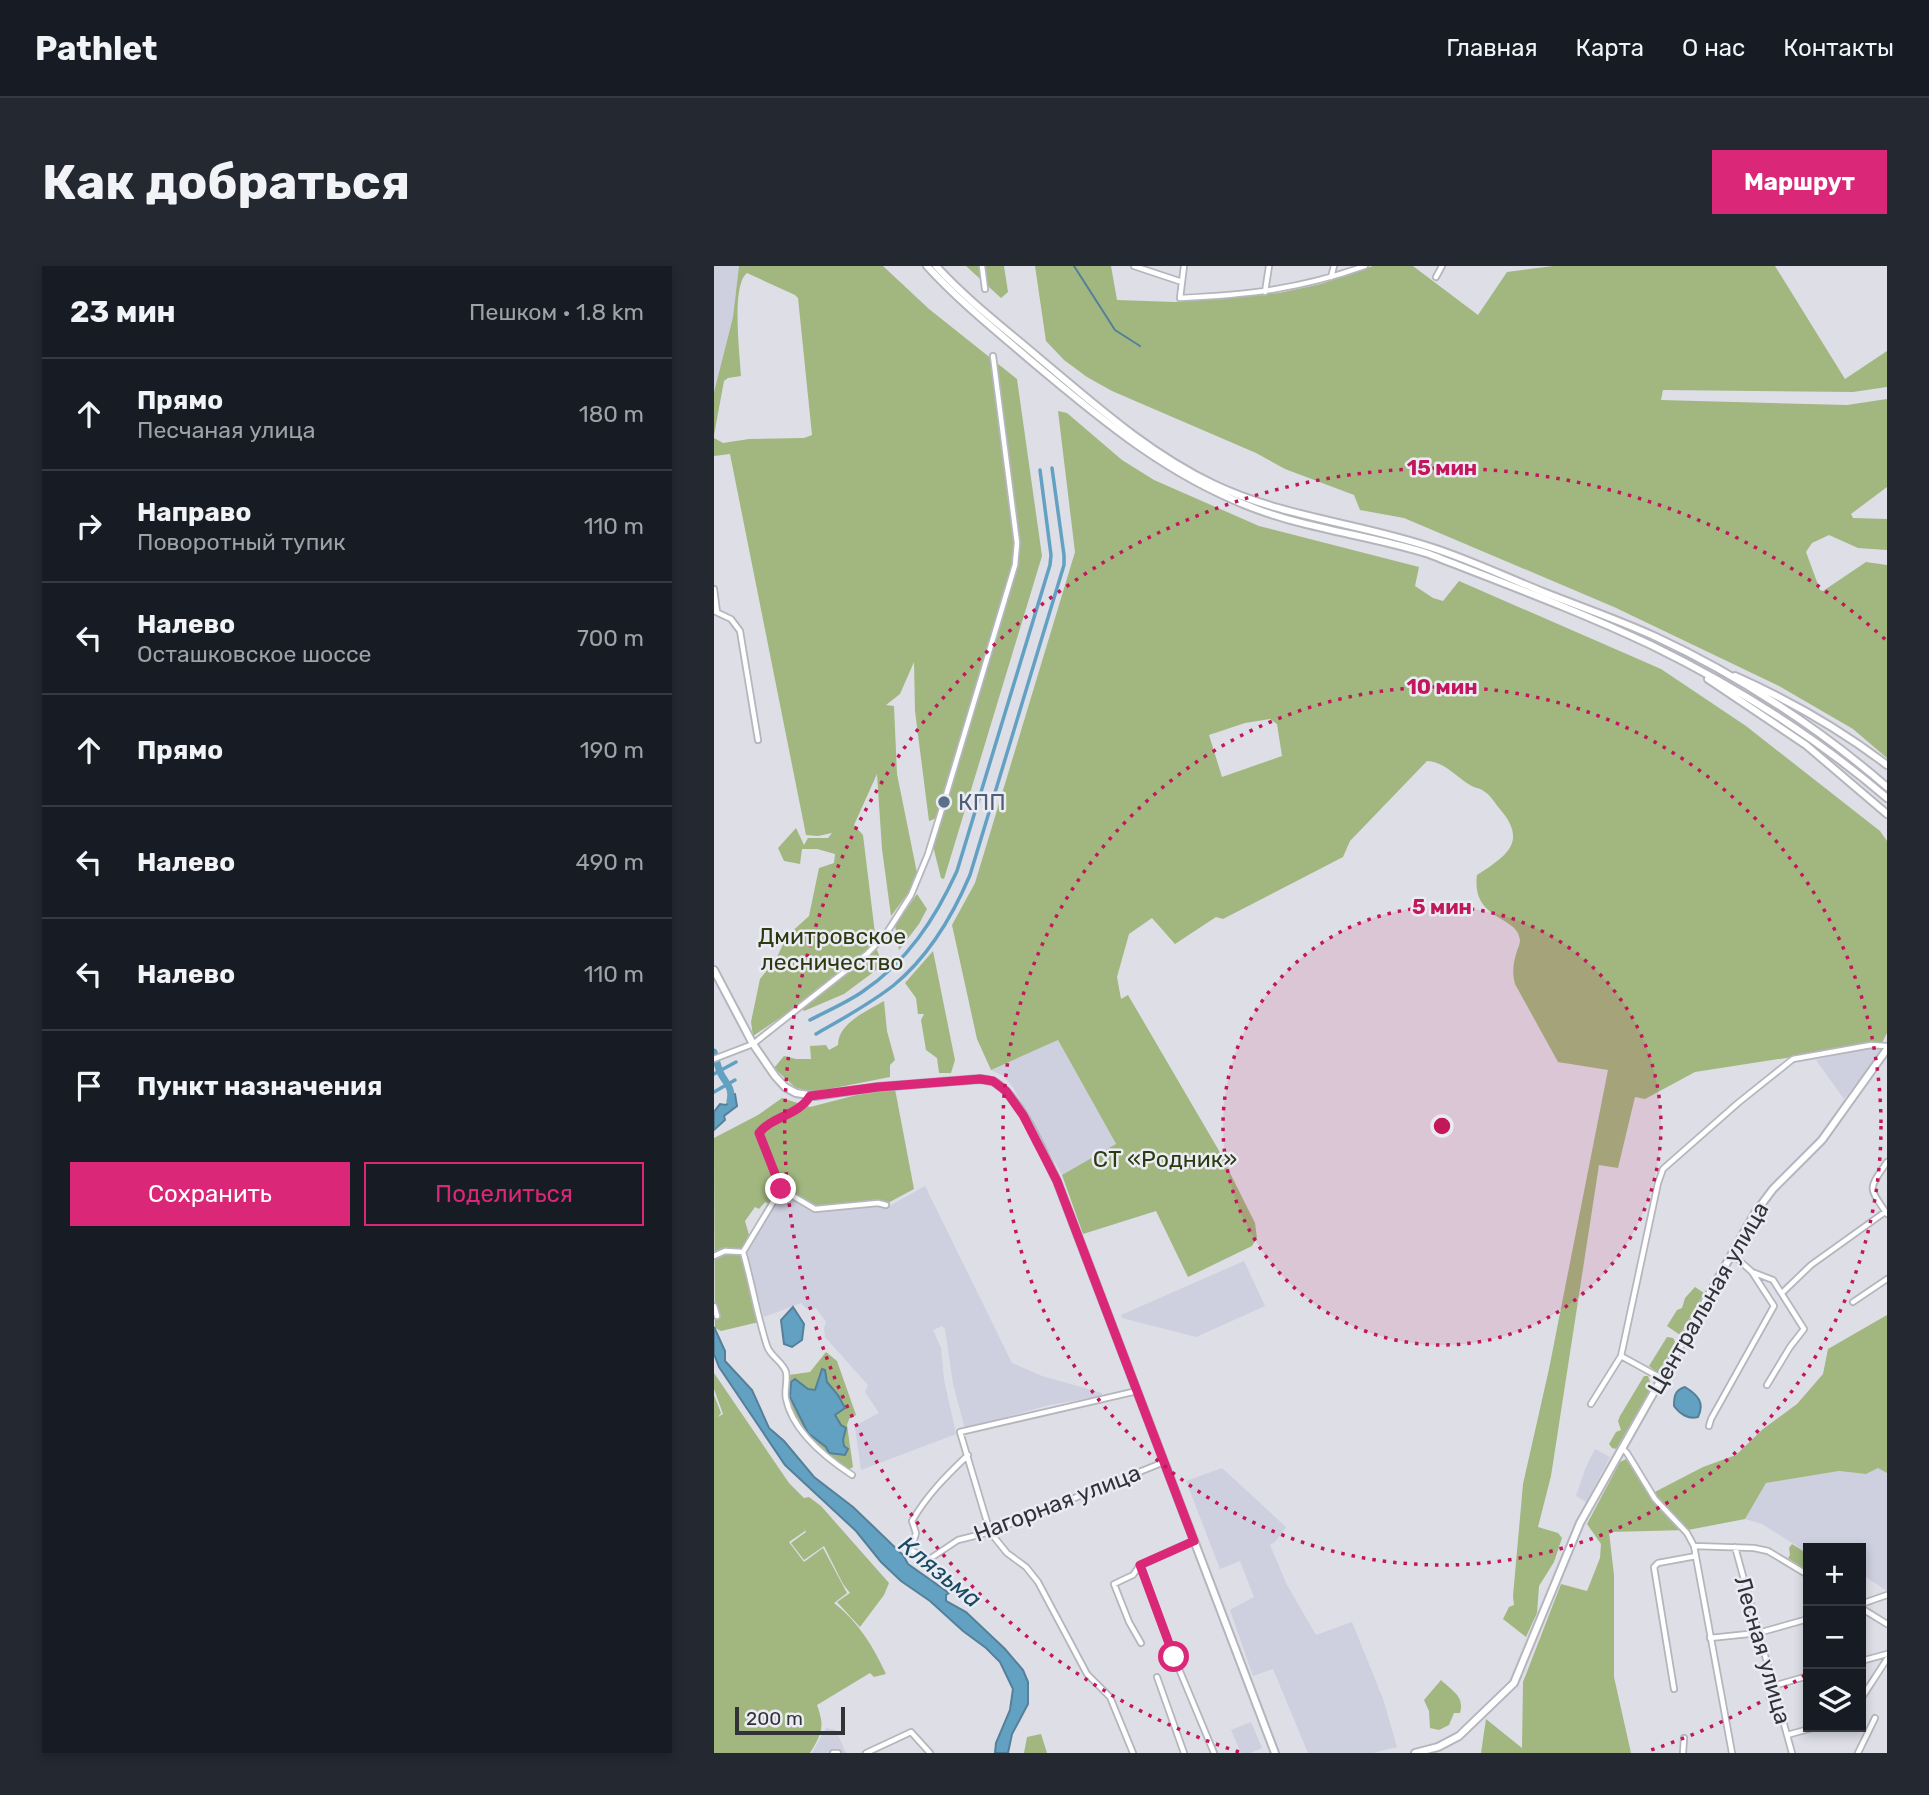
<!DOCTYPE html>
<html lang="ru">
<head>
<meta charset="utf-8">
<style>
	:root { --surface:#171b24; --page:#242831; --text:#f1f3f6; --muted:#9ea1a6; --line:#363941; --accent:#db2777 }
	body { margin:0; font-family:Rubik,sans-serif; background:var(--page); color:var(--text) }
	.controls { position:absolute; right:21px; bottom:21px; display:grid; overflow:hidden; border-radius:0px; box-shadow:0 4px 10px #0003 }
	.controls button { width:63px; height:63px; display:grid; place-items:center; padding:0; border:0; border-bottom:2px solid var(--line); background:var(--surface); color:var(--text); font:35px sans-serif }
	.scale { position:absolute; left:21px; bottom:18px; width:110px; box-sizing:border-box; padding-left:7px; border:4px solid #323336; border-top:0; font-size:19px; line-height:24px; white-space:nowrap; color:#323336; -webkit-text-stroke:5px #ebebf4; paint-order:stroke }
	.stop { position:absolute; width:21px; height:21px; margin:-16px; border:5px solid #db2777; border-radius:50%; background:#fff }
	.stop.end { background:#db2777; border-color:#fff; box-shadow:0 2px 7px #0008 }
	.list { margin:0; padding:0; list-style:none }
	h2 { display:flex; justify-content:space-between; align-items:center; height:91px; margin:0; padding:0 28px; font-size:30px }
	h2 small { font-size:23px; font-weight:400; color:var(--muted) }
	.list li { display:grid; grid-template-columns:46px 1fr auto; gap:21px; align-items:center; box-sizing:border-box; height:112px; padding:0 28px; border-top:2px solid var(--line) }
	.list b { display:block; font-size:26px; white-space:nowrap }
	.list p { margin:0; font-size:23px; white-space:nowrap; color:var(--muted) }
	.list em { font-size:23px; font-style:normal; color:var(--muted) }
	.actions { display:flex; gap:14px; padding:21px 28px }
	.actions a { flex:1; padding:16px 0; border:2px solid var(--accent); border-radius:0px; text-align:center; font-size:24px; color:var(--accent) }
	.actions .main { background:var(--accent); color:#fff }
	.icon { flex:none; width:38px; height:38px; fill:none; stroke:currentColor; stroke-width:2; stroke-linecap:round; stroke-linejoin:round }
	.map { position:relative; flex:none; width:1173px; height:1487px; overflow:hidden; border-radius:0px }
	header { display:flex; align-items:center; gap:42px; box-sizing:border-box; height:98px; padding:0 35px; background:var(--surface); border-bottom:2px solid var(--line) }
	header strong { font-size:33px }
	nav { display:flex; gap:38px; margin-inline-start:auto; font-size:24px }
	.intro { display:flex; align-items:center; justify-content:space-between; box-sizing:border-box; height:168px; padding:0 42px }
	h1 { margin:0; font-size:49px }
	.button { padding:18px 32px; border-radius:0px; background:var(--accent); color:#fff; font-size:24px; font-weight:700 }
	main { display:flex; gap:42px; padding:0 42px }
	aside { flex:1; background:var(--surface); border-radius:0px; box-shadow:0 4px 10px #0003 }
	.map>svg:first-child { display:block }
	.built { fill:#cecfdf }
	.green { fill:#a1b77f; fill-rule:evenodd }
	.water { fill:#63a1c3; stroke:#548099; stroke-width:2 }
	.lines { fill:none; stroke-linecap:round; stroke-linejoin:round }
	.stream { stroke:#548099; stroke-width:2 }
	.canal { stroke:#63a1c3; stroke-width:3.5 }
	.river { stroke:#63a1c3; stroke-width:7 }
	.minor-casing { stroke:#b4b5bd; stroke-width:8 }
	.major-casing { stroke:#b4b5bd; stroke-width:10 }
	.minor { stroke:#fff; stroke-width:4.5 }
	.major { stroke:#fff; stroke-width:6 }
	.route { stroke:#db2777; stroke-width:9 }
	.ring { fill:none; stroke:#c2185b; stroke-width:3.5; stroke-dasharray:3.5 7 }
	.service-dot { fill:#5c6f8a; stroke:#ebebf4; stroke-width:2.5 }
	.labels { text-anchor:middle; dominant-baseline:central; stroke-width:5; stroke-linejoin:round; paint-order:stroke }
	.service-label { font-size:23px; fill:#4e5e75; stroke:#ebebf4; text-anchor:start }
	.park-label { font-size:23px; fill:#2d3a10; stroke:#ebebf4 }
	.street-label { font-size:23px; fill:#323336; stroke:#ebebf4 }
	.water-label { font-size:24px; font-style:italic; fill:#184a63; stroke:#ebebf4 }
	.centre { fill:#c2185b; stroke:#ebebf4; stroke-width:3.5 }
	.ring-label { font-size:21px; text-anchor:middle; font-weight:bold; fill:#c2185b; stroke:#ebebf4; stroke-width:5; stroke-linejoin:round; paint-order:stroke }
</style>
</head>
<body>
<header>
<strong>Pathlet</strong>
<nav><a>Главная</a><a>Карта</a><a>О нас</a><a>Контакты</a></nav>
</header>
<div class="intro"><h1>Как добраться</h1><a class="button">Маршрут</a></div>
<main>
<aside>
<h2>23 мин<small>Пешком · 1.8 km</small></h2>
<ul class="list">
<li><svg class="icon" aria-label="ahead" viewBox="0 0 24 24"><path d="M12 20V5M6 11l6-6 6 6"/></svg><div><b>Прямо</b><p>Песчаная улица</p></div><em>180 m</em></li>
<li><svg class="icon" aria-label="right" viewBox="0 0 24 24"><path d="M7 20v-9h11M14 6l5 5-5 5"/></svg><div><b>Направо</b><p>Поворотный тупик</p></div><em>110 m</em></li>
<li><svg class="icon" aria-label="left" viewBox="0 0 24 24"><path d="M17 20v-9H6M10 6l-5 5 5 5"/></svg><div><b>Налево</b><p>Осташковское шоссе</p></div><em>700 m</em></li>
<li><svg class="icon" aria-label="ahead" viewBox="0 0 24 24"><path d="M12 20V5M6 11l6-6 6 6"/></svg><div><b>Прямо</b></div><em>190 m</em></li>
<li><svg class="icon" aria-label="left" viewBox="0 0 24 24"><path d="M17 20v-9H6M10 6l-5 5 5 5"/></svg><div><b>Налево</b></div><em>490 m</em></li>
<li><svg class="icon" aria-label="left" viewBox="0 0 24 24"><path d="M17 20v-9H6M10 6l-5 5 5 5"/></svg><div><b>Налево</b></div><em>110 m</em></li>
<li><svg class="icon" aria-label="arrive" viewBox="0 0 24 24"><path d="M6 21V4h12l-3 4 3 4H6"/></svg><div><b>Пункт назначения</b></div></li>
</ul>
<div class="actions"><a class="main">Сохранить</a><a>Поделиться</a></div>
</aside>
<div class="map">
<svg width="1173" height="1487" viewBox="0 0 1173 1487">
	<rect width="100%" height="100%" fill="#dedee7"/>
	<path class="built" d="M0,0H25L19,51L0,126Z
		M344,774L402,879L348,909L299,821L289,810L277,804Z
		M1156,781L1168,783L1130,833L1102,794Z
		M211,920L298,1097L328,1110L388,1127V1130L335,1139L251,1163L239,1118L231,1063L228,1060L219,1064L227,1082L230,1114L242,1168L147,1204L141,1160L165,1147L151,1126L154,1119L111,1071L110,1062L112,1056L102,1042L94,1044L87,1037L50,1051L32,987L66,927L101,947L106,944L162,939L172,942Z
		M530,995L551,1040L482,1071L408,1052L407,1049Z
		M881,1183L896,1191L872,1236L862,1230L872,1201Z
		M508,1202L572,1261L561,1276L556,1279L573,1319L602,1369L638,1356L669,1433L683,1481L659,1487H594L559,1403L539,1410L516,1344L540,1331L526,1295L506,1303L472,1215Z
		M1164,1202L1173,1207V1325L1147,1308V1282H1108L1105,1280L1094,1282V1287L1048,1258L1031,1253L1052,1217L1125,1205L1152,1208Z
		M537,1456L548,1482L536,1487H527L517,1464Z
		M112,1462L122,1464L132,1487H98Z"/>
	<path class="green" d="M25,0H169L215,43L303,113L328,290L230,613L227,612L219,580L228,550L215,555L201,445L200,396L186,428L172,439L180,440L183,508L203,607L195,626L177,650L168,583L163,508L140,559L149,569L163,684L169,699L130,728L90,745L85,739L39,770L37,756L46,713L62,693L73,670L95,650L105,602L120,597L121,588L103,583H88L86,598L70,595L64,582L82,562L90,579L94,572H114L118,567L104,570L92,569L16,188L0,190V172L9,177L35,173L90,172L98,169L84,32L81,29L33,7C17,19 26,90 27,110L14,112L10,115L0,169V126L19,51Z
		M252,0H290L294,26L287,32Z
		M321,0H397L403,34L461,36L565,27L607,18L659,0H699L764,49L793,6L839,0H1061L1131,113L1173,85V121L1139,126L949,124L947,134L1133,139L1173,133V221L1137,248L1139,252L1173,253V284L1144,282L1115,269L1098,277L1092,286L1106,324L1109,325L1152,296L1173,299V492L1139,463L1065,420L900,341L690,252L646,244L640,229L571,203L542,187L398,125L373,111L350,94L332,75Z
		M344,145L353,147L408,194L440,214L545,260L705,301L701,320L719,332L729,335L745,315L947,403L1032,460L1166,565L1173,575V767L1168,777L981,806L931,833L921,831L904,902L885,899L837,1210L824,1261L844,1267L848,1272L840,1296L825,1320L823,1347L812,1371L789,1353L795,1341L800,1339L799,1330L809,1218L835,1103L894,804L844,796L801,718C798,706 799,698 803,685C804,682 806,678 806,674C804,649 757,655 763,609C792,590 815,576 785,542C781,537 776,529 771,526C767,522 760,522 756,519C741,510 731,496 713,495L636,575L629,591L509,653L502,651L461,678L438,652L415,668L403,711L407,733L414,729L504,883L541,957L543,972L538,980L474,1011L442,945L369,968L348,909L402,878L344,774L277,804L263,773L238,659L261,617L361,286ZM556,453L563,458L568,490L508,511L495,469L531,457Z
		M203,628L213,643L205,658L185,684L181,659Z
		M219,685L241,794L237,807H225L223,792L212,784L207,754L210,748H204L202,732L191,717Z
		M170,735L173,765L181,794L176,799V811L100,826L82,822L60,802L70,790L82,793H97L96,780L112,779L115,784L124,779C124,757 153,745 170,735Z
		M181,823L200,923L172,938L163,934L100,941L72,923L66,916L62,917L64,923L56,938L51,936L45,943L41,941L31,955L35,969L27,986L45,1056L7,1065L1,1062L0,872L44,849L68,832L96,841L162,824Z
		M981,1021L990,1027L966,1069L953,1060L963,1044L968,1042L971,1032Z
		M1173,1049V1207L1164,1202L1152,1208L1125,1205L1052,1217L1031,1253L974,1264L895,1266L900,1309V1411L917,1487H767L772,1453L808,1482L809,1416L847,1318L873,1325L886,1292L887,1278L873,1258L906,1196L912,1193L935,1229L989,1201L1022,1189L1049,1163L1083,1138L1109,1108L1114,1083Z
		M953,1071L959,1072L962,1077L944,1107L935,1100Z
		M112,1086L123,1095L142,1149L135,1153L133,1159L139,1201L134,1204C102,1183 66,1151 75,1109L96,1106Z
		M0,1107L75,1217L90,1232L95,1231L107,1240L175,1317L170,1329L146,1361L123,1336L136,1327L129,1318L110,1280L90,1294L77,1277L92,1266L88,1260L91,1265L75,1276L90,1296L109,1282L133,1327L120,1337C144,1355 160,1382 172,1408L160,1411L156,1407L103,1439C111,1461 108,1467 96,1487H0V1129L7,1147L4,1151L9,1148L0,1123Z
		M930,1110H934L938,1122L902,1183L898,1182L895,1178L902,1166L907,1164L904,1155L906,1150Z
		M1078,1278L1094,1288V1305L1074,1292L1076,1289L1075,1282Z
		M727,1414C738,1425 751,1430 746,1447H740L735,1459L725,1464L716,1462L715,1445L710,1434Z
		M327,1468L333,1487H310L313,1471Z"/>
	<path class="water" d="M16,827L21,828L23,840L10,850L11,854L0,864V846L6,838L12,839L14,837Z
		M79,1041L90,1058L88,1074L78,1081L70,1078L67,1054Z
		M0,1061L11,1085V1095L38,1124L55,1162L70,1175L100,1211L139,1241L189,1289L194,1298L235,1327L232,1329V1335L252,1346L291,1383L309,1404L314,1416V1438L298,1468L294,1487H281L282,1477L296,1444L299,1423L286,1396L272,1382L249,1365L216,1335L187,1315L167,1296L142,1265L71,1199L5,1101L0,1088Z
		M108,1103L111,1104L113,1116L124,1129L131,1142L121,1149L127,1159L132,1162L129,1174L130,1180L134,1183L131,1189L115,1187L112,1181L94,1167L76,1131L77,1116L81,1113L94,1123L101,1124Z
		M971,1121C984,1129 991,1137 984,1151C974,1154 965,1147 960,1140C960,1130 961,1124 971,1121Z"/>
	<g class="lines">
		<path class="stream" d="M360,0L401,64L426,80"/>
		<path class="canal" d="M96,754C113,745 132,737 148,726C193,696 221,653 243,605L336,299L337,289L326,204
			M102,768C128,753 156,738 180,719C214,691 239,649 256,609L350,299V289L338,202
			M0,808L22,796
			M0,826L21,814"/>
		<path class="river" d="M0,786C2,793 4,802 7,808C13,819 19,822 16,835"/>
		<defs>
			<path id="minor" d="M268,0L271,23
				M420,0L468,16
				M470,0L466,32C534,29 586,23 651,0
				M617,11L620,0
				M722,11L728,0
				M551,26L555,0
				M0,323L3,346
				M0,345L17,353L26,365L44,474
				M0,793L39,778L153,688L172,668L197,629L214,588L230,536L301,299L303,277L279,90
				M96,830C84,850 58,850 45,867L67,923L101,943L164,937L172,939
				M1173,896C1154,924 1154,920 1173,948
				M29,986C38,1017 43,1049 53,1080C56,1090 69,1096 72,1106C74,1115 70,1124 72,1133C79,1166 112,1192 138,1209
				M1018,988L1038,1006L1059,1014L1090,1063L1076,1081L1053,1119
				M0,990L11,985L29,986L67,923
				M1069,1026L1097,999L1171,946
				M1139,1036L1173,1013
				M0,1040L3,1050
				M907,1090L947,1112
				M877,1138L907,1090L944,917L949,903L1024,837L1079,793L1157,779L1173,780
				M995,1160L997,1153L1060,1040L1038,1006
				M908,1182L913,1187L941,1233L973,1267L980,1280L1018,1487
				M254,1189C232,1210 213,1229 198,1255L202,1267L197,1284L214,1294L244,1274L276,1266L450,1196
				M980,1280L1040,1282L1054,1285L1094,1309
				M1021,1281L1078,1487
				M426,1299L460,1391L500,1487
				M1147,1338L1173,1329
				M1147,1342L1173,1358
				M996,1372L1044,1367L1094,1353
				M427,1377L415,1356L400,1318L419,1309L426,1299L479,1275
				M1147,1395L1173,1388
				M443,1411L470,1487
				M1059,1420L1094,1410
				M960,1423L940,1301L944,1297L982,1290
				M1147,1433L1173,1393
				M1073,1469L1102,1461
				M119,1487H124
				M152,1487L197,1466L216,1487
				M419,1487L396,1431L373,1408L324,1316L312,1301L293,1287L276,1266L246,1166L423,1125
				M969,1487L970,1472
				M1144,1487L1161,1452"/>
			<path id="major" d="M213,0C244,34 280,63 315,93C386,153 456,212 545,244C600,264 659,270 715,288C789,317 865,345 937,379C1021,420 1102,471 1173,532
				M222,0C253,34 290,62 325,92C380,138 434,187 499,218C568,251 644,257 716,281C754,293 792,311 829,326C867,341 905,354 942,371C1024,409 1105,462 1173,521
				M1021,410C1075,434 1126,463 1173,499
				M994,413L1092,479L1173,548
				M0,704L39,778L61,810L71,821L82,827L101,830L164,821L266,813C272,814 277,814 282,817C308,834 329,886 343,915L561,1487
				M701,1487L724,1481L745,1470L800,1417L866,1257L1041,947L1059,923L1108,874L1173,783"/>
		</defs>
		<use href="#minor" class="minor-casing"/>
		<use href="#major" class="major-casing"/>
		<use href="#minor" class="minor"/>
		<use href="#major" class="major"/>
	</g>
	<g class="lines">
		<path class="route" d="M67,923L45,867C58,850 84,850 96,830L164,821L266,813L279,815L292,825L309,849L343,915L480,1275L426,1299L460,1391"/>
	</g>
	<circle cx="728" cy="860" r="219" fill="#c2185b" fill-opacity=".12"/>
	<g class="ring">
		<circle cx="728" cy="860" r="219"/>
		<circle cx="728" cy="860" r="439"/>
		<path d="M1091 1409A658 658 0 0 1 931 1486M525 1486A658 658 0 1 1 1173 375"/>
	</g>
	<circle class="service-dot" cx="230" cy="536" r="7"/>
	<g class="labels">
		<g class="service-label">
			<text x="244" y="536">КПП</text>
		</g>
		<g class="park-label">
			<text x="118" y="670">Дмитровское<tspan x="118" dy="26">лесничество</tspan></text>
			<text x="451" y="893">СТ «Родник»</text>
		</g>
		<g class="street-label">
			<text transform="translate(994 1032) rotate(-60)">Центральная улица</text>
			<text transform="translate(343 1237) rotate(-21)">Нагорная улица</text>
			<text transform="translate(1049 1384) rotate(74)">Лесная улица</text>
		</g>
		<g class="water-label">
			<text transform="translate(226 1306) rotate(39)">Клязьма</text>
		</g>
	</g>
	<circle cx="728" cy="860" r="10" class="centre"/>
	<g class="ring-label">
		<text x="728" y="209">15 мин</text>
		<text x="728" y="428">10 мин</text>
		<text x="728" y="648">5 мин</text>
	</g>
</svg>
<div class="controls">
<button>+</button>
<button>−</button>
<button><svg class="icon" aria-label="layers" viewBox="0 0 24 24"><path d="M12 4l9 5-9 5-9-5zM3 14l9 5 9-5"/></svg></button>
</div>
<div class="scale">200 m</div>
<div class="stop" style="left:460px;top:1391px"></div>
<div class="stop end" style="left:67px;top:923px"></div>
</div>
</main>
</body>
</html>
